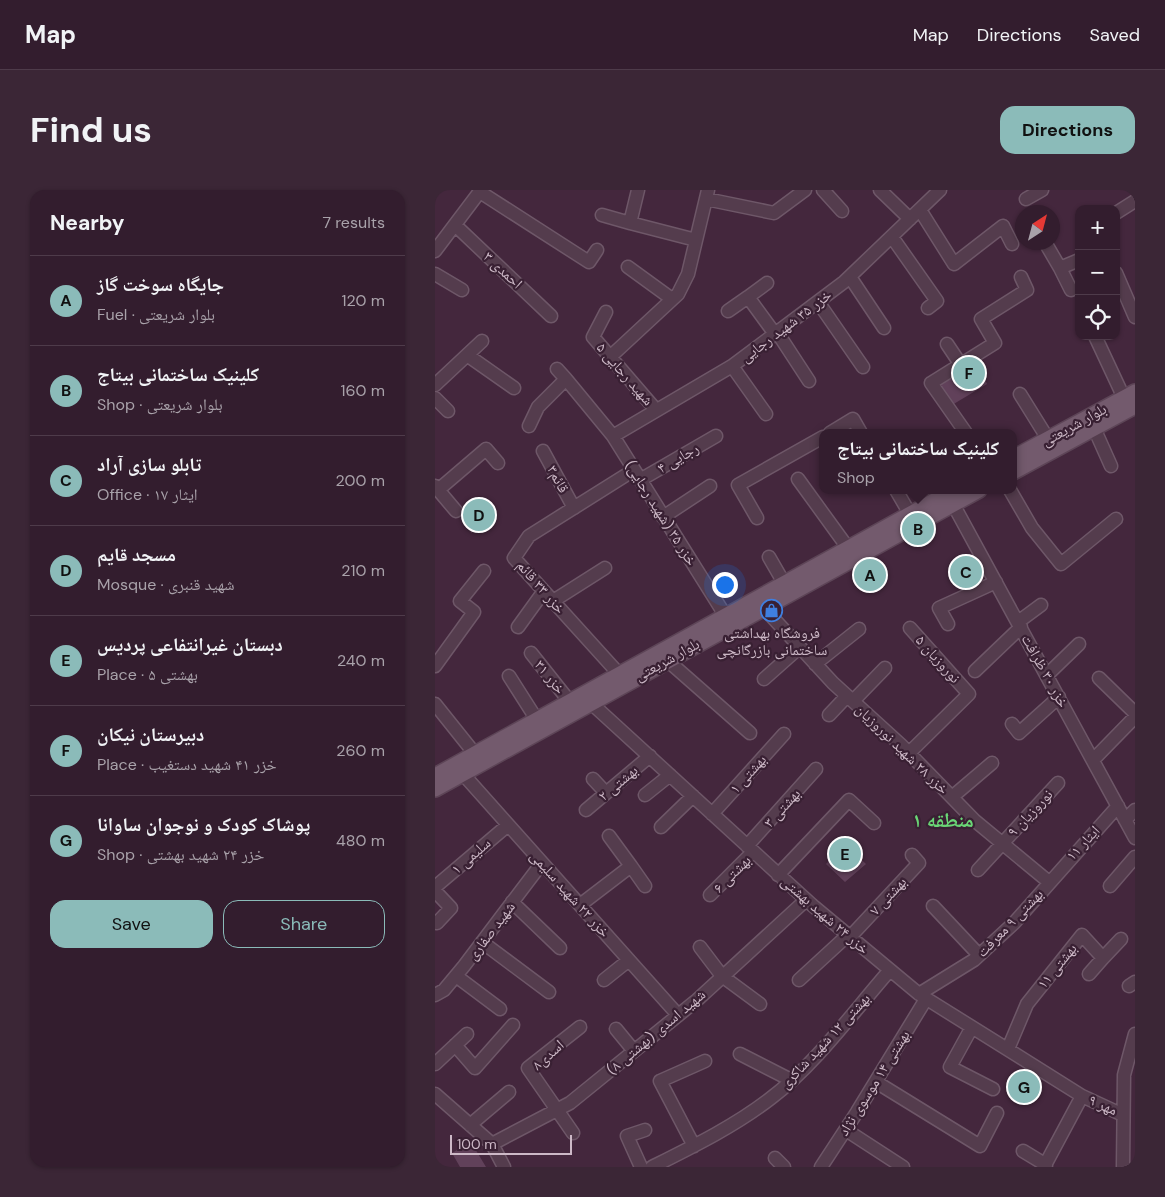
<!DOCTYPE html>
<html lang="en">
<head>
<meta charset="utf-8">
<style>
	:root { --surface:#331d2e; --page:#3b2636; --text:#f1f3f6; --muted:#a9a2aa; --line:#4e3b4a; --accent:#8bbbb9 }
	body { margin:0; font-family:"DM Sans","Noto Naskh Arabic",sans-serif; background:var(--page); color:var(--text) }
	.controls { position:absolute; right:15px; top:15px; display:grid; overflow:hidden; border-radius:10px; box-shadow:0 1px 4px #0004 }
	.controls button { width:45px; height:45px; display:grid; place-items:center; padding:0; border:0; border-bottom:1px solid var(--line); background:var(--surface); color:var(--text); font:25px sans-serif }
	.compass { position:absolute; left:580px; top:15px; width:45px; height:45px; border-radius:50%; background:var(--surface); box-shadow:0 1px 4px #0004; rotate:36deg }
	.scale { position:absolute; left:15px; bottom:12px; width:122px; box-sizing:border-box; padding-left:5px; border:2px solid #cdb9c7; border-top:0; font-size:14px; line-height:18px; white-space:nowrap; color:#cdb9c7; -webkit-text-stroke:4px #392033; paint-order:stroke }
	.you { position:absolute; left:289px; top:394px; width:18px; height:18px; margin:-12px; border:4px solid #fff; border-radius:50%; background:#1a73e8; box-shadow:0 0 0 8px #1a73e833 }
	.badge { display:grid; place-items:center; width:32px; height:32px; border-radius:50%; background:var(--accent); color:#111; font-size:16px; font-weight:700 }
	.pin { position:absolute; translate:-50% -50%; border:2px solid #fff; box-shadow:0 1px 5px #0006 }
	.popup { position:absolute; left:384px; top:239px; width:198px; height:65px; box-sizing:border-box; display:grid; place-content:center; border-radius:10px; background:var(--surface); filter:drop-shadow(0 1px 4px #0005); font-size:16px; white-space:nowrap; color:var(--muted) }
	.popup b { font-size:19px; color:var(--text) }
	.popup::after { content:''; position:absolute; left:50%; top:100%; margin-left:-10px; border:10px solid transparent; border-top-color:var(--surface) }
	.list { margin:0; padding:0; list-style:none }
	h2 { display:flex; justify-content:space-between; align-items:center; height:65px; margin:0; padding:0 20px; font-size:21px }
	h2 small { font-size:16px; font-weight:400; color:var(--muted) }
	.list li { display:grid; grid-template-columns:32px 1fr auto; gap:15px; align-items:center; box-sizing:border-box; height:90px; padding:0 20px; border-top:1px solid var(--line) }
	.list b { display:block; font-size:19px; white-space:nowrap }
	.list p { margin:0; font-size:16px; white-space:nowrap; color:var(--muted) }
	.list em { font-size:16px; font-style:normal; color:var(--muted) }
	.actions { display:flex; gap:10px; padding:15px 20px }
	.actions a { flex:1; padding:11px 0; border:1px solid var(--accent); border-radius:15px; text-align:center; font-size:18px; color:var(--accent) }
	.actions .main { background:var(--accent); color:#111 }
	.icon { flex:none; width:28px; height:28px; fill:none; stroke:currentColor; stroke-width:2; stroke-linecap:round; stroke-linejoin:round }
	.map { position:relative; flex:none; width:700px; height:977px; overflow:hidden; border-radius:15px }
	header { display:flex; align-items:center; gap:30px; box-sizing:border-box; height:70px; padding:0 25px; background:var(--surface); border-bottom:1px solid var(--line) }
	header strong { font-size:24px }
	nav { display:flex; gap:28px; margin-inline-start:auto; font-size:18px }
	.intro { display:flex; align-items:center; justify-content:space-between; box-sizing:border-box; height:120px; padding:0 30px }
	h1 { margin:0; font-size:35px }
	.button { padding:12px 22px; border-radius:15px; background:var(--accent); color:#111; font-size:18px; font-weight:700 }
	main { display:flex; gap:30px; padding:0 30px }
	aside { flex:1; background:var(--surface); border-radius:15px; box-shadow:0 1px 4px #0004 }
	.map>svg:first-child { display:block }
	.building { fill:#61415a }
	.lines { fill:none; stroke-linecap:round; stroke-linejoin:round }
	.minor-casing { stroke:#6e5768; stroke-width:15 }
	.major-casing { stroke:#5d4557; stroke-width:18 }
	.minor { stroke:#543c4d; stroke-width:12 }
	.major { stroke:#735a6d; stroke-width:15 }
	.labels { text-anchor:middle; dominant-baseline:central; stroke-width:4.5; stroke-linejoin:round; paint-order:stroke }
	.street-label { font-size:15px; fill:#cdb9c7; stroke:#392033 }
	.poi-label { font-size:15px; fill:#cdb9c7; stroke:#392033 }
	.district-label { font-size:20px; font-weight:bold; fill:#6ad776; stroke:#392033 }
</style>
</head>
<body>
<header>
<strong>Map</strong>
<nav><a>Map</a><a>Directions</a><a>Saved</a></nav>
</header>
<div class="intro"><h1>Find us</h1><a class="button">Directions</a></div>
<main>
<aside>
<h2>Nearby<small>7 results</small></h2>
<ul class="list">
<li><span class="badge">A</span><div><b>جایگاه سوخت گاز</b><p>Fuel · بلوار شریعتی</p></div><em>120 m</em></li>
<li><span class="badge">B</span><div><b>کلینیک ساختمانی بیتاج</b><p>Shop · بلوار شریعتی</p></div><em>160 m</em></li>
<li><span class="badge">C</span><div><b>تابلو سازی آراد</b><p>Office · ایثار ۱۷</p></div><em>200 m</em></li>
<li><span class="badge">D</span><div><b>مسجد قایم</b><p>Mosque · شهید قنبری</p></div><em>210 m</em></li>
<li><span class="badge">E</span><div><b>دبستان غیرانتفاعی پردیس</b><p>Place · بهشتی ۵</p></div><em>240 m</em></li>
<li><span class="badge">F</span><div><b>دبیرستان نیکان</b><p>Place · خزر ۴۱ شهید دستغیب</p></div><em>260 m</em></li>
<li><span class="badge">G</span><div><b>پوشاک کودک و نوجوان ساوانا</b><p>Shop · خزر ۲۴ شهید بهشتی</p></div><em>480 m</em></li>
</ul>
<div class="actions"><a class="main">Save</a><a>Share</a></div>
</aside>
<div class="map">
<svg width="700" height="977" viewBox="0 0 700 977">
	<rect width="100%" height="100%" fill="#44273d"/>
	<path class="building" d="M542,172L552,194L517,215L503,194Z
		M54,310L62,330L36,343L27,320Z
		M410,654L431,674L410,692L391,674Z
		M36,952L51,977H25L17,963Z"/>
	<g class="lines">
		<defs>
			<path id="minor" d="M203,0L195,33L261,50
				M388,0L407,21
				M445,0L475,29
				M45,2L154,72L162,60
				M271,9L339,23L370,0
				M591,9L607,0
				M485,20L519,74L568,36L577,54
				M681,23L700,11
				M167,25L195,33
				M20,35L116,126
				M457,47L502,111L493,118
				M611,54L625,78L644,70
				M0,61L46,0
				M193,77L237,109
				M625,78L636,100
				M681,83L700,127
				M0,84L27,100
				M415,87L449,138
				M332,93L313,107L340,144
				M383,112L428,177
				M293,121L313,107
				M171,122L158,147L221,220
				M342,142L374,191
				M660,146L689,208
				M512,154L526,175
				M32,165L79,198
				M175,167L243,104L253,84L273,0
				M297,176L331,224
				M122,179L131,189
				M0,195L47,151
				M585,204L613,249
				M0,208L13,221
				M94,236L103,217L131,189L178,246L290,425
				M659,238L676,276
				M395,243L418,229L426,243
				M531,243L496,193L560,153L546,129L592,100L586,87
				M178,246L297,176L409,92L505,0
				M108,261L139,318
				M363,289L413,358
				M205,290L281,246
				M0,296L21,321
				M3,300L51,259L63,273
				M461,300L475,324
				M575,300L597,338L626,374L681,329
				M518,314L700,648
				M228,327L275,296
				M322,328L303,295L388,247
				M334,367L349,393
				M118,411L170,378
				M328,417L398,493L466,555L539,630L614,692
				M583,432L606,415
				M513,434L504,418L561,392
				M83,437L109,401
				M96,463L135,512
				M232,470L315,543
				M380,474L424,439
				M0,476L39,422L25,411L49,381
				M540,481L586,437
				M184,484L79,368L94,346L199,280
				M612,485L644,454
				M74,486L102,530
				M664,488L700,523
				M329,489L365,457
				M418,511L450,478
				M156,513L377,715L484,804L647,906L688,925
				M0,514L40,564
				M394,525L412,506
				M577,534L584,543L624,507
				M474,563L534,504L475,438
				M658,570L700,527
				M28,584L243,825
				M158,589L171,603
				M210,605L235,585
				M517,607L557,573
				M151,620L215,566
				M277,624L349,544
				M690,630L700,620
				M226,637L258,606
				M312,656L381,579
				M196,676L210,696
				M543,680L623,593
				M343,685L414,610L439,633
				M675,696L700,667
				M0,697L73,635
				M0,701L16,718L2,733
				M275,705L318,662
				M77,712L125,758
				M145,715L196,676L174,646
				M498,716L544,765
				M415,747L484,673L477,665
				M47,752L114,802
				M265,757L287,786L325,814
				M654,784L668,768
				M21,786L65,819
				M169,790L194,770
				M364,790L413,745
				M694,796L700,792
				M484,804L539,770L579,733L683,616
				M0,805L9,800L29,776L107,673
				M537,837L515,877L558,899
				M181,839L199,861
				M20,855L40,878L78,835
				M573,859L592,814L647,745L668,768L686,749
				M305,864L356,890
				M0,874L32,844
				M441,892L545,956L562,923
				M0,904L57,954L69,977
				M35,935L74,902
				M411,940L468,977
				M138,943L93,878L145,837
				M57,954L135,913L262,810L371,710
				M259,956L225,891L270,871
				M588,961L611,975
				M340,968L349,977
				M206,977L192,946L210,940
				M217,977C257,957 300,936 336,908C379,876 419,821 455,780
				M386,977L422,922L491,809
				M609,977L647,906
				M688,977L689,885L700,844"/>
			<path id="major" d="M578,268L700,202
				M578,282L700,216
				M0,586L519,300
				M0,599L544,300"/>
		</defs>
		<use href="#minor" class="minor-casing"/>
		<use href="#major" class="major-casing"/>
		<use href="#minor" class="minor"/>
		<use href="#major" class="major"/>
	</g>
	<defs>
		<symbol id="shop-ring" viewBox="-11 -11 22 22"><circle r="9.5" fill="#392033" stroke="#3f7fe0" stroke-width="1.5"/><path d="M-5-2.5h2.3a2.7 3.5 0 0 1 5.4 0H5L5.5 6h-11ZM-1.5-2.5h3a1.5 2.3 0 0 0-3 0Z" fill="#3f7fe0"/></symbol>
	</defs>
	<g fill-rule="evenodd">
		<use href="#shop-ring" x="324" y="408" width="25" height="25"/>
	</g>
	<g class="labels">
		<g class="street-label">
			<text transform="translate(68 80) rotate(43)">احمدی ۳</text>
			<text transform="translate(351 136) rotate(-37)">خزر ۳۵ شهید رجایی</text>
			<text transform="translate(190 184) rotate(49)">شهید رجایی ۵</text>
			<text transform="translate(639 235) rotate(-29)">بلوار شریعتی</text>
			<text transform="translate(243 268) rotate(-30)">رجایی ۴</text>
			<text transform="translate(123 289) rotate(61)">قائم۳</text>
			<text transform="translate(226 323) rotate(58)">خزر ۳۵ (شهید رجایی)</text>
			<text transform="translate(106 397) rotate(49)">خزر ۳۳ قائم</text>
			<text transform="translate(503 469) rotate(48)">نوروزیان ۵</text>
			<text transform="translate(232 470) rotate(-29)">بلوار شریعتی</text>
			<text transform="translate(610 481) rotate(61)">خزر ۳۰ ظرافت</text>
			<text transform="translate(115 487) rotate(51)">خزر ۳۱</text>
			<text transform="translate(467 559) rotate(44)">خزر ۲۸ شهید نوروزیان</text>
			<text transform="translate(313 584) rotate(-48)">بهشتی ۱</text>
			<text transform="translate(183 593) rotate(-40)">بهشتی ۲</text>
			<text transform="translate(347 618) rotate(-48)">بهشتی ۳</text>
			<text transform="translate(595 623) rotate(-47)">نوروزیان ۹</text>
			<text transform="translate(648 653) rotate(-47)">ایثار ۱۱</text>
			<text transform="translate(36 666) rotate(-41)">سلیمی ۱</text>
			<text transform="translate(297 684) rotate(-45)">بهشتی ۶</text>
			<text transform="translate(135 704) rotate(48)">خزر ۲۲ شهید سلیمی</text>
			<text transform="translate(453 706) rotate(-47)">بهشتی ۷</text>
			<text transform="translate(390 725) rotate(41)">خزر ۲۴ شهید بهشتی</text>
			<text transform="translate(575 733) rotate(-46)">بهشتی ۹ معرفت</text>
			<text transform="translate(56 741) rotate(-53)">شهید صفاری</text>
			<text transform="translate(622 776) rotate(-51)">بهشتی ۱۱</text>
			<text transform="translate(221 842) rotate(-40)">شهید اسدی (بهشتی ۸)</text>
			<text transform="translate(390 851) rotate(-47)">بهشتی ۱۲ شهید شاکری</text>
			<text transform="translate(113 865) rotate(-42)">اسدی۸</text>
			<text transform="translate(439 893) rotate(-58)">بهشتی ۱۴ موسوی نژاد</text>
			<text transform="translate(668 915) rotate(24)">مهر ۹</text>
		</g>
		<g class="poi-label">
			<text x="337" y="443">فروشگاه بهداشتی<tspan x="337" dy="17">ساختمانی بازرگانچی</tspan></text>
		</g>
		<g class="district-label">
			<text x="508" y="630">منطقه ۱</text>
		</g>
	</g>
</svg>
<div class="controls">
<button>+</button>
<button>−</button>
<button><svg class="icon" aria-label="locate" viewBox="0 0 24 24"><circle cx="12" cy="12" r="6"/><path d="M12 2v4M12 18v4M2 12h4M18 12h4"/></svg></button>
</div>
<svg class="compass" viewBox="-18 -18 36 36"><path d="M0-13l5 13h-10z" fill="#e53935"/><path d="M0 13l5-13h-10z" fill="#a9a2aa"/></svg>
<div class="scale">100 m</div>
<div class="you"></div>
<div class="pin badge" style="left:435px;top:385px">A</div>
<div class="pin badge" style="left:483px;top:339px">B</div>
<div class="popup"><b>کلینیک ساختمانی بیتاج</b>Shop</div>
<div class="pin badge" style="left:531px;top:382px">C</div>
<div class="pin badge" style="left:44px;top:325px">D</div>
<div class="pin badge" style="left:410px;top:664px">E</div>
<div class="pin badge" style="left:534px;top:183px">F</div>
<div class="pin badge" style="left:589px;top:897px">G</div>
</div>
</main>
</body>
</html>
